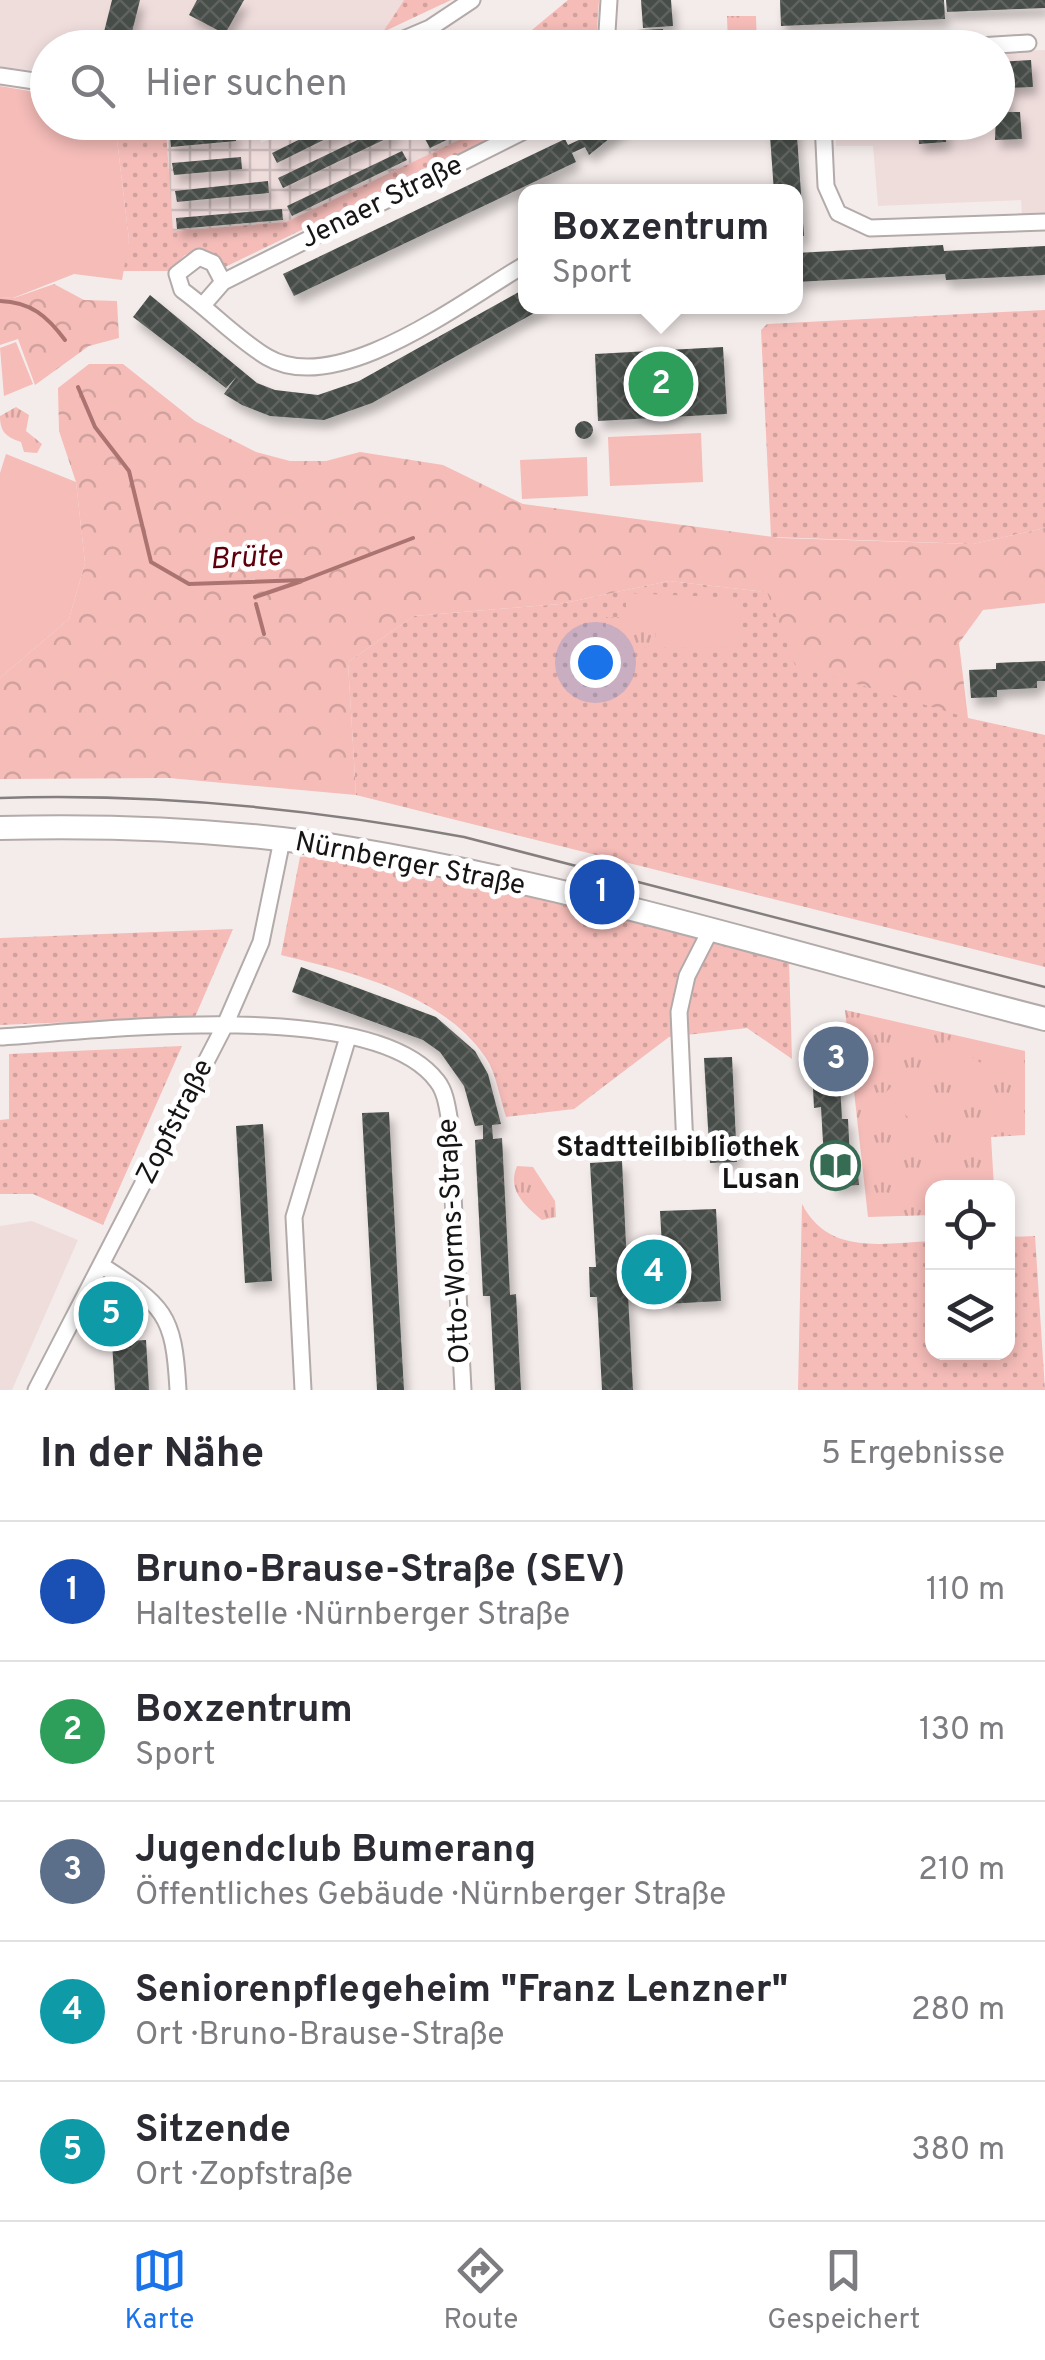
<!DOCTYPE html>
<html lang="de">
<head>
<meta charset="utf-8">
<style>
	:root { --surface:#fff; --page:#f7f7f7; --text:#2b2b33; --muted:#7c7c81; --line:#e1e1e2; --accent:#1a73e8 }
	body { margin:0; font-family:Overpass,sans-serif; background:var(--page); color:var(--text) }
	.controls { position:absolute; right:30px; bottom:30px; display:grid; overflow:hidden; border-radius:20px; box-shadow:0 5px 15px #0003 }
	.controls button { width:90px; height:90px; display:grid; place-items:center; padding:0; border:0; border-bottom:2px solid var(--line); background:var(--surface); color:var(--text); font:50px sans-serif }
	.you { position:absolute; left:595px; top:662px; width:35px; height:35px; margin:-25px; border:8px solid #fff; border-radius:50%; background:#1a73e8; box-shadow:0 0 0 15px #1a73e833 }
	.badge { display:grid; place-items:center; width:65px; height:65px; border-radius:50%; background:var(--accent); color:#fff; font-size:32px; font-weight:700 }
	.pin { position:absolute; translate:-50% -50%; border:5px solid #fff; box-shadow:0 2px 10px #0006 }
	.popup { position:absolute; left:518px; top:184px; width:285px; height:130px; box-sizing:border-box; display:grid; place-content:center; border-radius:20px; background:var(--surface); filter:drop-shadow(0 2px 8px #0005); font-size:32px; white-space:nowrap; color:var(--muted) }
	.popup b { font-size:38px; color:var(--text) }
	.popup::after { content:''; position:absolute; left:50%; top:100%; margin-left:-20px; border:20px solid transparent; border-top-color:var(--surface) }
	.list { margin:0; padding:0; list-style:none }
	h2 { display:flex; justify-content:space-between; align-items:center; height:130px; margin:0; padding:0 40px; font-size:42px }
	h2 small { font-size:32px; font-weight:400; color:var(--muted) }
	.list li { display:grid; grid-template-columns:65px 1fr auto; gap:30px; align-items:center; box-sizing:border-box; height:140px; padding:0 40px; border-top:2px solid var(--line) }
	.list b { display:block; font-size:38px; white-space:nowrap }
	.list p { margin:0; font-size:32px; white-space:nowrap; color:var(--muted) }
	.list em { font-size:32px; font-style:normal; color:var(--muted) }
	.icon { flex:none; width:55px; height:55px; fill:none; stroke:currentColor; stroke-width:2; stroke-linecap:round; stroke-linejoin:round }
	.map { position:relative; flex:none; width:1045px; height:1390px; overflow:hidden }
	.search { position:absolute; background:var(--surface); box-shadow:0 5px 15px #0003; left:30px; right:30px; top:30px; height:110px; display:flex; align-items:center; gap:25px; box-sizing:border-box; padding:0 35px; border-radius:55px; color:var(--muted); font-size:38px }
	.sheet { height:830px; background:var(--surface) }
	nav { display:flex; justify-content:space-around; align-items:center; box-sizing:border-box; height:140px; border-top:2px solid var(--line); background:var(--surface); font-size:28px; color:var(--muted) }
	nav a { display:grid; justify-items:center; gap:5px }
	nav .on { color:var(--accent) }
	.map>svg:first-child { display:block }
	.built { fill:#efdddc }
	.industrial { fill:url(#industrial-grid) }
	.grass { fill:url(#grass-dots) }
	.forest { fill:url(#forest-crowns) }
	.park { fill:url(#park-tufts) }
	.garden { fill:#f5bcb8 }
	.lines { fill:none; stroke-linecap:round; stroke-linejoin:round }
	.stream { stroke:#ac7471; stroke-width:4 }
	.building { fill:url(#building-cross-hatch); filter:url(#shadow) }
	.street-casing { stroke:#b3aaaa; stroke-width:19 }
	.secondary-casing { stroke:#b3aaaa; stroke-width:26 }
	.street { stroke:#fff; stroke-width:15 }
	.secondary { stroke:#fff; stroke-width:22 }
	.tram { stroke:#847e7e; stroke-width:2.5 }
	.labels { text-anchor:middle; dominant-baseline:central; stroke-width:10; stroke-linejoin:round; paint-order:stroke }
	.street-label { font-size:28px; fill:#171414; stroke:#fff }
	.poi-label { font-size:28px; font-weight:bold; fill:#171414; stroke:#fff; text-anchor:end }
	.water-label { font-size:30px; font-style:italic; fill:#5e000c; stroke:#fff }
</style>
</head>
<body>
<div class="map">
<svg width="1045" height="1390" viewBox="0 0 1045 1390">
	<defs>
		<pattern id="industrial-grid" width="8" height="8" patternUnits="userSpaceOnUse" patternTransform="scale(2.5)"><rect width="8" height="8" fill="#efdddc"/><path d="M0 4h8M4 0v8" fill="none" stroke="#ccbdbc"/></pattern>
		<pattern id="grass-dots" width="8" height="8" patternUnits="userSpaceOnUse" patternTransform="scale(2.5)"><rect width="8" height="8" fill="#f5bcb8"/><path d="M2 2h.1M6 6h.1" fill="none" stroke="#d1a19d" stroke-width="1.8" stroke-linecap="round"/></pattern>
		<pattern id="forest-crowns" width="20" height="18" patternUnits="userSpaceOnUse" patternTransform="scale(2.5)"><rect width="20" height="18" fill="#f5bcb8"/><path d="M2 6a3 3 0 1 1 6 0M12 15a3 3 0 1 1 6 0" fill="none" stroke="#d1a19d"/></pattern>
		<pattern id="park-tufts" width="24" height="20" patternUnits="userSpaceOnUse" patternTransform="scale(2.5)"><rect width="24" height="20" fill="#f5bcb8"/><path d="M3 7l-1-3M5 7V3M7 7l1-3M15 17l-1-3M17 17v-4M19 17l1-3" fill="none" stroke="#d1a19d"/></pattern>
		<pattern id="building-cross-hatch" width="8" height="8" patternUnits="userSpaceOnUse" patternTransform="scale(2.5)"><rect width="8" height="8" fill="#474d49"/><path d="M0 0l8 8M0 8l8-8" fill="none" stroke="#5e625f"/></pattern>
		<filter id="shadow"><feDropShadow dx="4.5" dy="8" stdDeviation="5" flood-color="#0004"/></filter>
	</defs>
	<rect width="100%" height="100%" fill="#f4eceb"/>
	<path class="built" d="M0,0H404L383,32L341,47L48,48L47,72L0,67Z
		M1045,50V214L1022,215L1021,200L878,206L873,146H836L835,123L998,122V52Z
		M32,1221L78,1240L12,1390H0V1226Z"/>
	<path class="industrial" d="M257,123L261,143L307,123H495L286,222L172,231L166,130Z"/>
	<path class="grass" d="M404,0H451L383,32Z
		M568,0H599L596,47H525L521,39Z
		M115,123H251L166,130L173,231L286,222L495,123H522L223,268L199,252L185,255L169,271H122L129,240Z
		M1045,310V528L973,544L771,537L761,330L767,324Z
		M669,581L767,592L968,718L1045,735V967L356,795L348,662L414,616L560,604Z
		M323,855L532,897L789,961L792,1059L747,1028L669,1037L574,1109L506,1117C500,1099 496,1073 486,1058C443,994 351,972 281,955L300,857Z
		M233,929L195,1017L0,1025V938Z
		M182,1046L103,1225L33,1194H0V1120L9,1119V1054Z
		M802,1204C829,1256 883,1243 932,1241V1352H1008V1237L1035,1236L1045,1390H798Z"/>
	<path class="forest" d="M54,284L84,300L117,301L119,338L89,346L35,385L18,339L0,345V297L14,298Z
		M89,364H123L195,421L256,452L290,461H326L360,452L443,465L523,504L781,538L973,544L1045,528V603L983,610L959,643L968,718L795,665L767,592L669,581L560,604L414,616L348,662L356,795L169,778L0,779V678L69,619L85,563L76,482L59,431L58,388Z"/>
	<path class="park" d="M727,16H756L757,47H728Z
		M16,407L29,415L26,431L42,444L37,453L24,452L21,442C7,437 0,433 0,416Z
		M606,617H656L655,647H605Z
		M845,1010L1025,1051V1135L991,1137L994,1187L932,1188V1215L868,1217Z
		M517,1166L533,1167L555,1201L556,1217L542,1220C524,1205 507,1190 517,1166Z"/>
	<path class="garden" d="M0,86L47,94L48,122L115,123L129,240L122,280L74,274L13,298L0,297Z
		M16,342L33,384L4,396L0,348Z
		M701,433L703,482L610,486L608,437Z
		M6,454L76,482L85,563L69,619L0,678V473Z
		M587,457L588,496L522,499L520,460Z
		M626,593L741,598L740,648L655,647L656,618L626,617Z
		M947,1039L992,1071L974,1097L929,1065Z
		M905,1074L938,1109L918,1128L885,1093Z
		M960,1146L961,1187L932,1188V1193H926L925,1147Z"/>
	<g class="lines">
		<path class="stream" d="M0,301C31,302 47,316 65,340
			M78,387L95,427L129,471L151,562L189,584L304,580L413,538
			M255,597L302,581
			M256,604L264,634"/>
	</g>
	<path class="building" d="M112,0H140L128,48H100Z
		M197,0H244L225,34L189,15Z
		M641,0H671L673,26L643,28Z
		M780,0H944L945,19L781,26Z
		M946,0H1045V8L947,12Z
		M663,29V48H636L637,30Z
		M1031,60L1033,87L1007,88L1008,112H1020L1022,139L995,140L998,62Z
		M335,122H360L277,163L272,153Z
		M460,122H484L430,148L425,139Z
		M591,122H630L589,155L585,147L572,153L576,162L294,296L283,274L565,139L568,145L581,139L577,131Z
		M769,122H796L804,236L796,237V192H774Z
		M918,122H945L946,142L919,144Z
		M391,124L396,134L283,188L278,178Z
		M234,130L236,141L171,147L170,136Z
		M402,151L407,160L292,216L287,206Z
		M241,157L242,169L174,175L172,163Z
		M268,181L269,193L177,202L175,191Z
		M282,209L283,220L177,229L176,218Z
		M943,245L944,251L1045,246V275L946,280L945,274L796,282V253Z
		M526,288V306H547L372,403L324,420L270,416L242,405L224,394L237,376L226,388L133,317L150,295L257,383L275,390L318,395L359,381Z
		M723,347L727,414L598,421L595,354Z
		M575 430a9 9 0 1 1 18 0a9 9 0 1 1-18 0Z
		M1045,661V681H1037V688L997,690V697L971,698L969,670L996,669V663Z
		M301,967L436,1017L475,1051L488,1074L501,1124L492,1125L493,1139L502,1138L510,1295L516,1294L521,1390H495L490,1296H483L475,1140L483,1139V1125L475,1126L464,1086L440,1052L423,1040L292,992Z
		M850,1039L852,1066L839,1067L842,1119H848L850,1159H857L859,1185L832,1187L830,1160H824L821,1107L814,1108L812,1068L824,1067L823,1041Z
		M732,1057L737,1162L710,1163L704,1058Z
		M389,1112L397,1268L404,1390H377L362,1113Z
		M263,1124L272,1281L245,1283L236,1126Z
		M622,1161L627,1266L663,1264L660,1211L716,1209L721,1301L666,1304L664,1278L632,1279L633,1294L628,1295L633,1390H602L597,1297H590L589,1267H596L590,1163Z
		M146,1340L149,1390H115L112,1342Z"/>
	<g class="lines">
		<defs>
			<path id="street" d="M383,48L430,28L472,0
				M606,48L609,0
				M947,48L1028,43
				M0,76L48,83
				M823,122L826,186L838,213L870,228L1045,222
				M223,282L213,263L199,257L177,274L182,290C211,311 237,339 267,357C338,399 465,299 526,264
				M203,305L223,282L542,122
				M0,1037C98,1031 373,996 437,1081C445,1091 447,1105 449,1117L463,1390
				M685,1147L679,1012L687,976L709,933
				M101,1265C164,1306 174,1313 178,1390
				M36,1390L225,1025L261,942L282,840
				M303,1390L294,1217L348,1037"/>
			<path id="secondary" d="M0,828C116,825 233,830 347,848C583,887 814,960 1045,1019"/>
		</defs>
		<use href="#street" class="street-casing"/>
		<use href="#secondary" class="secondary-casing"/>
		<use href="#street" class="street"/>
		<use href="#secondary" class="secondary"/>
		<path class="tram" d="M0,798C158,793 309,808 464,837L1045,987"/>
	</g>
	<defs>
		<symbol id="library-ring" viewBox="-11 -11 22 22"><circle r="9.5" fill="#fff" stroke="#356c53" stroke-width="1.5"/><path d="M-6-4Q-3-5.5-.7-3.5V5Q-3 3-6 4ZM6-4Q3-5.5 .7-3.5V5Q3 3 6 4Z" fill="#356c53"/></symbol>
	</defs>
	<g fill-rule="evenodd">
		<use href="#library-ring" x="808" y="1138" width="55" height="55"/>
	</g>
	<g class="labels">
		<g class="street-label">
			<text transform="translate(382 203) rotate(-26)">Jenaer Straße</text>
			<text transform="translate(410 865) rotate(11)">Nürnberger Straße</text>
			<text transform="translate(176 1122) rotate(-63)">Zopfstraße</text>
			<text transform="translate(455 1241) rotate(-93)">Otto-Worms-Straße</text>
		</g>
		<g class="poi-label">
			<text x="800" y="1149">Stadtteilbibliothek<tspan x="800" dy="32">Lusan</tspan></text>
		</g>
		<g class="water-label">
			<text transform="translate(246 559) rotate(-3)">Brüte</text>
		</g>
	</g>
</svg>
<div class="controls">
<button><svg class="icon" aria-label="locate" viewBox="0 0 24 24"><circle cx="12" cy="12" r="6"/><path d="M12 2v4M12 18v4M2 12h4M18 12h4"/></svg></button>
<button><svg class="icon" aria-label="layers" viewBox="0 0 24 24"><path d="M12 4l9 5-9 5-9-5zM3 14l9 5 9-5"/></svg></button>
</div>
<div class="you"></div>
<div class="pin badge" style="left:602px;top:892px;background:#1a4fb4">1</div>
<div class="pin badge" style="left:661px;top:384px;background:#2e9e5b">2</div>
<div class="popup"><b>Boxzentrum</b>Sport</div>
<div class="pin badge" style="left:836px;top:1059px;background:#5c6f8a">3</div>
<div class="pin badge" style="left:654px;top:1272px;background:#0f9aa8">4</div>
<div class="pin badge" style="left:111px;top:1314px;background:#0f9aa8">5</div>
<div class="search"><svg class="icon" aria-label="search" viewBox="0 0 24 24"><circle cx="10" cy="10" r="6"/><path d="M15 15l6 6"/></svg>Hier suchen</div>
</div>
<section class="sheet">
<h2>In der Nähe<small>5 Ergebnisse</small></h2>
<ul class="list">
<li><span class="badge" style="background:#1a4fb4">1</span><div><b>Bruno-Brause-Straße (SEV)</b><p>Haltestelle · Nürnberger Straße</p></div><em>110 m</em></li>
<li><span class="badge" style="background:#2e9e5b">2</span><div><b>Boxzentrum</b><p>Sport</p></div><em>130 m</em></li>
<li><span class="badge" style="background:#5c6f8a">3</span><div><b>Jugendclub Bumerang</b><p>Öffentliches Gebäude · Nürnberger Straße</p></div><em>210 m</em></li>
<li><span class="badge" style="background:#0f9aa8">4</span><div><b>Seniorenpflegeheim &quot;Franz Lenzner&quot;</b><p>Ort · Bruno-Brause-Straße</p></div><em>280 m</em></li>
<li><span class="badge" style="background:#0f9aa8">5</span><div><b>Sitzende</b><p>Ort · Zopfstraße</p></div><em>380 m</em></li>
</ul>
</section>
<nav>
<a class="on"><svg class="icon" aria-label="map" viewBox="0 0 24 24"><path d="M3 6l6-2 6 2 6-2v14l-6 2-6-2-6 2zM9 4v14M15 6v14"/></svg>Karte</a>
<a><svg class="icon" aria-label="directions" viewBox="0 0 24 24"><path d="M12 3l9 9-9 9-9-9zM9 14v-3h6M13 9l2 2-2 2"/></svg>Route</a>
<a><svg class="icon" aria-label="saved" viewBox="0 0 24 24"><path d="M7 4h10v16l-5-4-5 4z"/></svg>Gespeichert</a>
</nav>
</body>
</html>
